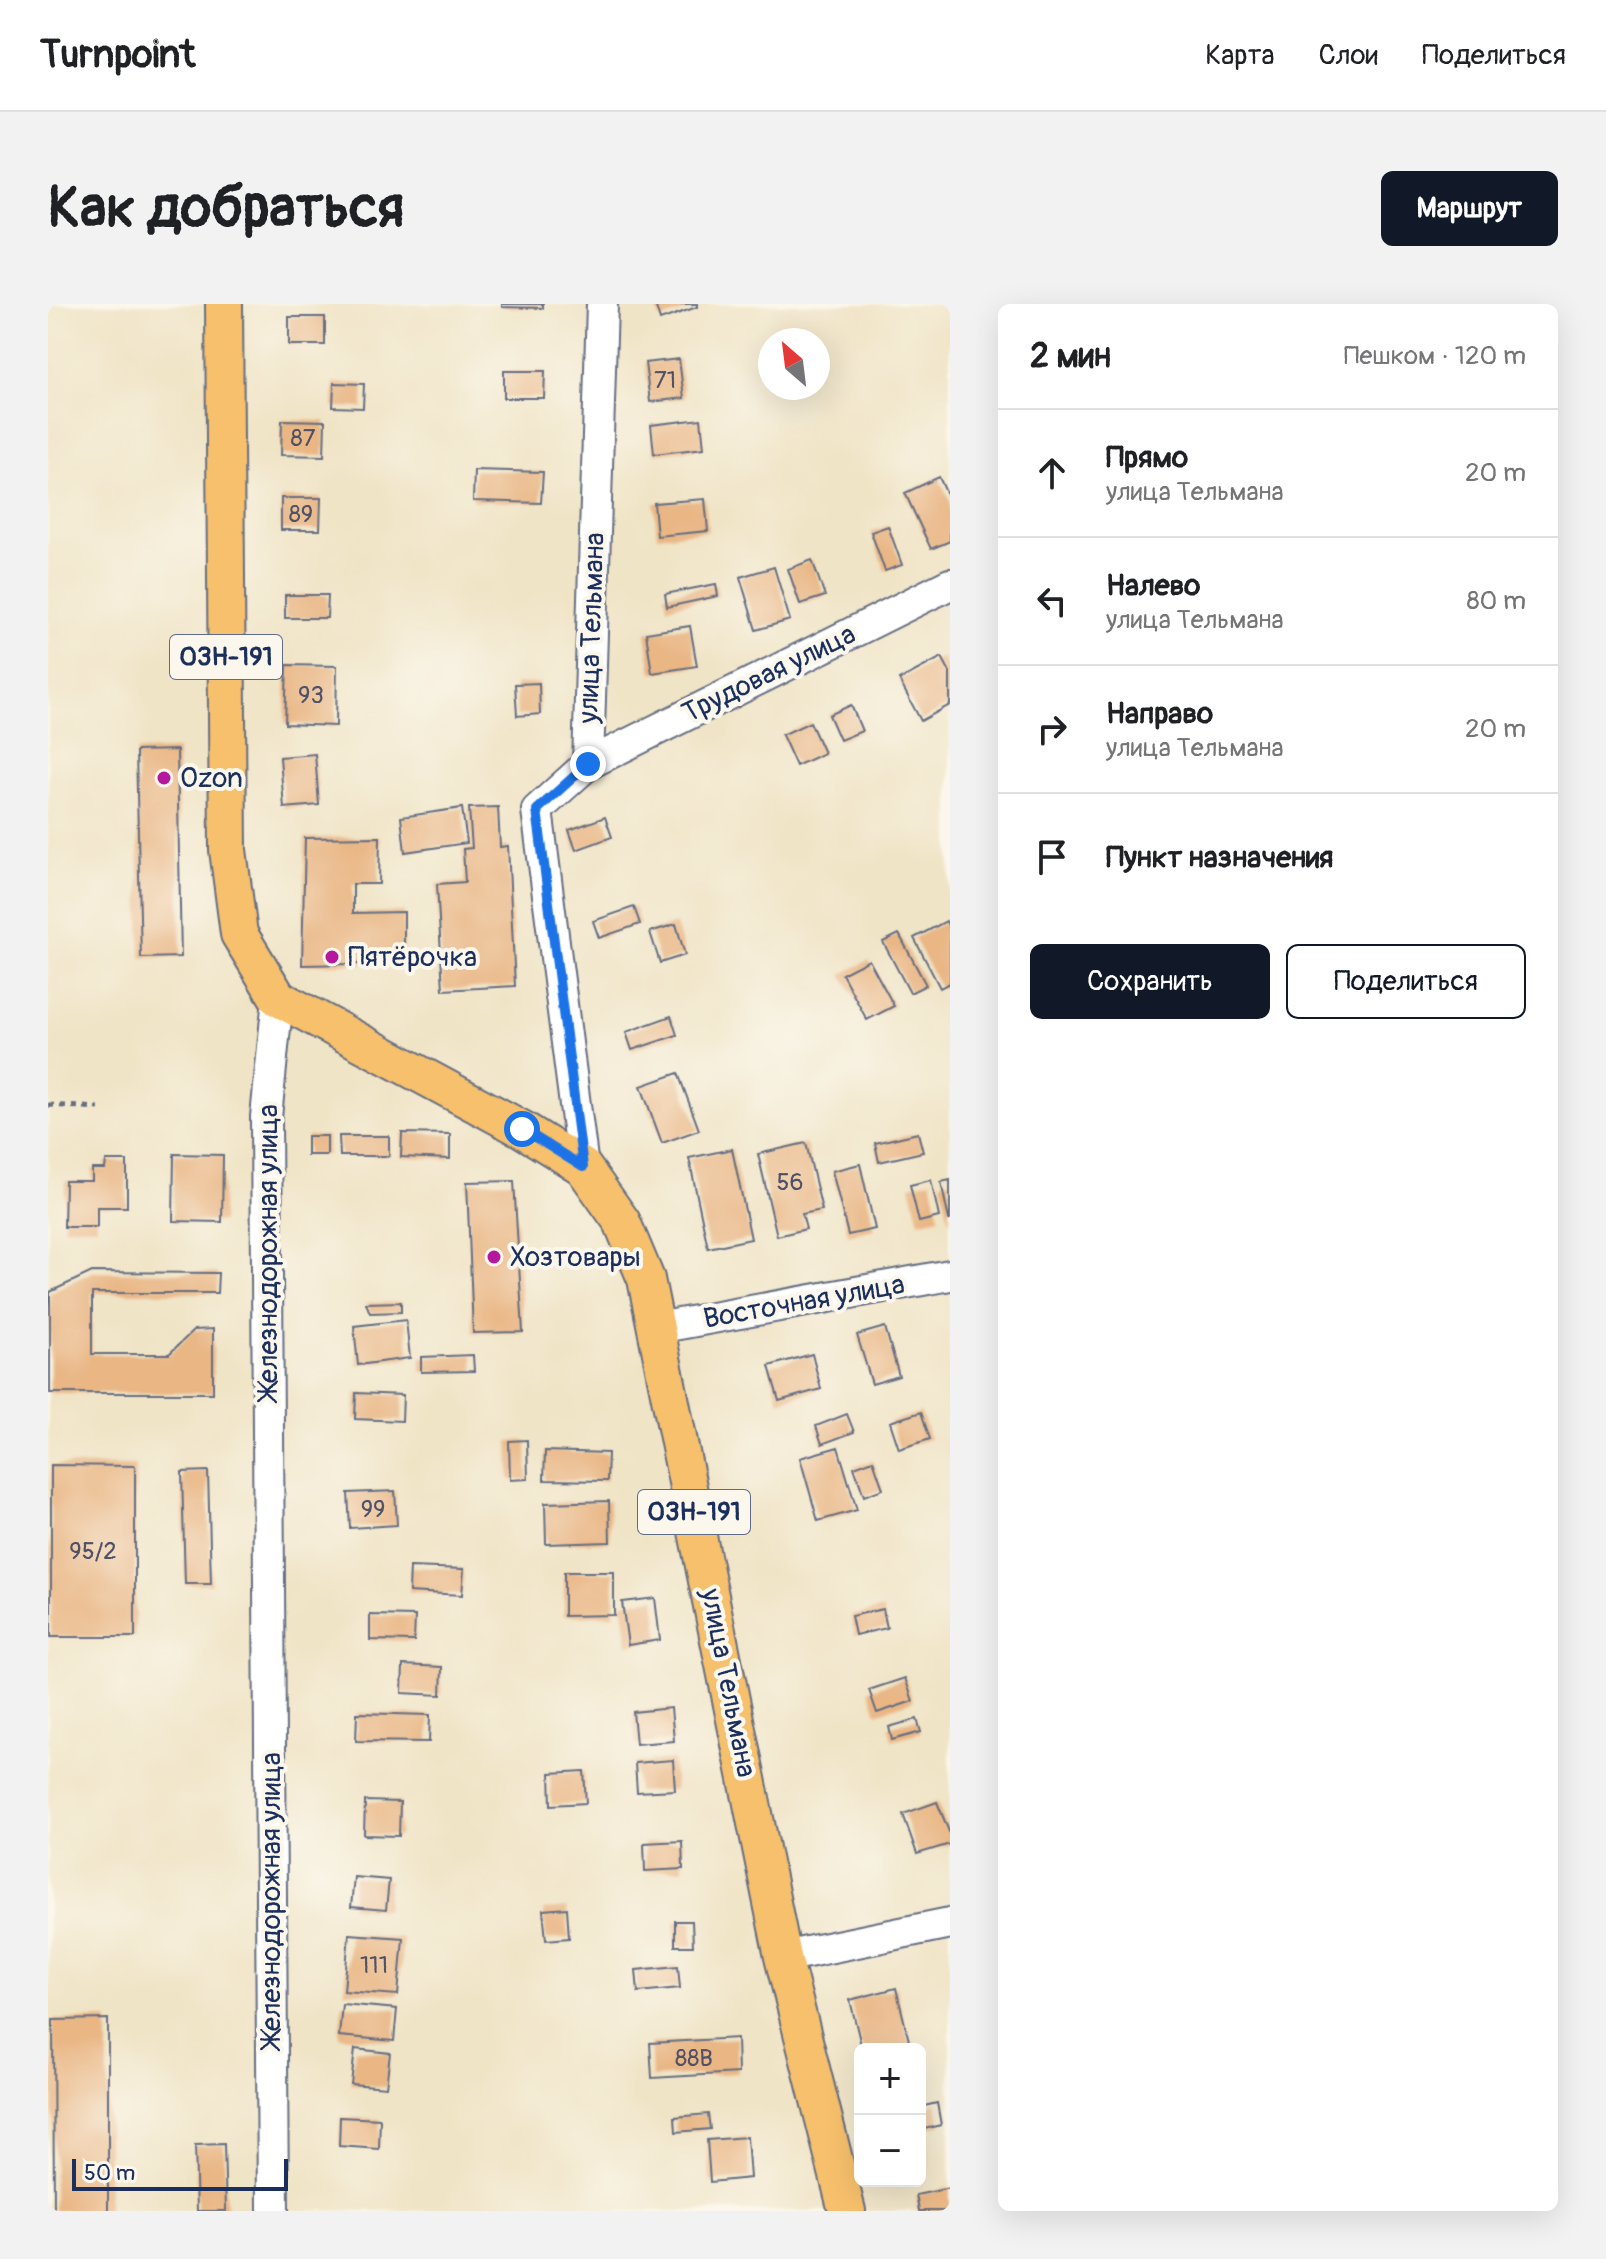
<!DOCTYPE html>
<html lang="ru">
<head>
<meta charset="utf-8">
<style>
	:root { --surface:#fff; --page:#f2f2f2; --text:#202124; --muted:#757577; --line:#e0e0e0; --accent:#111827 }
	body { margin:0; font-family:Pangolin,sans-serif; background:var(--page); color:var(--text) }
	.controls { position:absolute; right:24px; bottom:24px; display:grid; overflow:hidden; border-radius:12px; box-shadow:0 8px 32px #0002 }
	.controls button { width:72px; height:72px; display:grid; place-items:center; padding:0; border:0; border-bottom:2px solid var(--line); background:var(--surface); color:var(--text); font:40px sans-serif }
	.compass { position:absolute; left:710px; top:24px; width:72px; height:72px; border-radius:50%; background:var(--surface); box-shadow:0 8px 32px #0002; rotate:332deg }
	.scale { position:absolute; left:24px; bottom:20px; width:216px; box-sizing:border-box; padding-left:8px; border:4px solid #1b2f5e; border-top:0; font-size:22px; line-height:28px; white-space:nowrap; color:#1b2f5e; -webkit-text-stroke:6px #fbf7ec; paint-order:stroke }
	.stop { position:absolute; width:24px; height:24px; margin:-18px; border:6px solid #1a73e8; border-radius:50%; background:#fff }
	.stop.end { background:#1a73e8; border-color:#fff; box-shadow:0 2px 8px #0008 }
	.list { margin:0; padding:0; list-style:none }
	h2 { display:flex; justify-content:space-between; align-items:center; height:104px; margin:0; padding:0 32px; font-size:34px }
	h2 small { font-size:26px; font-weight:400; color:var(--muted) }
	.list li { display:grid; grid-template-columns:52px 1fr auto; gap:24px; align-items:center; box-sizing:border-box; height:128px; padding:0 32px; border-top:2px solid var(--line) }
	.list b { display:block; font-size:30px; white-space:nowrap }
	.list p { margin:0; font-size:26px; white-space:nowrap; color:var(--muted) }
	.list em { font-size:26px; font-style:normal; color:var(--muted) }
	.actions { display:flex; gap:16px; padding:24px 32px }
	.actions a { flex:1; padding:18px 0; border:2px solid var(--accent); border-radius:12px; text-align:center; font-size:28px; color:var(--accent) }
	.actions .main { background:var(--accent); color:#fff }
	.icon { flex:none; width:44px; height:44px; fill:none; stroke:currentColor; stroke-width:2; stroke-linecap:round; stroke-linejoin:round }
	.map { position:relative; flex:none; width:902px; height:1907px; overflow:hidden; border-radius:12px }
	header { display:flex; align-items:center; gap:48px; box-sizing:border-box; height:112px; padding:0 40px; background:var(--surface); border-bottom:2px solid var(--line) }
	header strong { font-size:38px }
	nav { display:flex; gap:44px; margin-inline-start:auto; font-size:28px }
	.intro { display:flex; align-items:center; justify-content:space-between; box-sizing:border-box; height:192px; padding:0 48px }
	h1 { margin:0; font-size:56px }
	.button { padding:20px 36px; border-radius:12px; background:var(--accent); color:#fff; font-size:28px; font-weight:700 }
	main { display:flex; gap:48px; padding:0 48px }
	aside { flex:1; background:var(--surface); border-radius:12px; box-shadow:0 8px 32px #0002 }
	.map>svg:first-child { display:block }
	.building { fill:#e9b684 }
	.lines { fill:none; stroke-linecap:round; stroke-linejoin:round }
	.minor-casing { stroke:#666e82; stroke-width:34 }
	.major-casing { stroke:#666e82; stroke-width:40 }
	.path { stroke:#666e82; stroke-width:5; stroke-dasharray:6 6; stroke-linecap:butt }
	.minor { stroke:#fff; stroke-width:30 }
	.major { stroke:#f7c06c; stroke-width:36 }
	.route { stroke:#1a73e8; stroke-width:10 }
	.poi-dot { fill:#b5179e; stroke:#fbf7ec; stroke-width:3 }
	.labels { text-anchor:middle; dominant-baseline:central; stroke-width:8; stroke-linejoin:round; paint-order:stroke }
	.number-label { font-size:24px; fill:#4e5168 }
	.shield { fill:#fbf7ec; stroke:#5e6b89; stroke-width:2 }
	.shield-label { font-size:26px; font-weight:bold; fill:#1b2f5e }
	.street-label { font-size:28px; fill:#1b2f5e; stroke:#fbf7ec }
	.poi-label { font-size:28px; fill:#1b2f5e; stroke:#fbf7ec; text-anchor:start }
</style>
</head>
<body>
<header>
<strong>Turnpoint</strong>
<nav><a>Карта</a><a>Слои</a><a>Поделиться</a></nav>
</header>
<div class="intro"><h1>Как добраться</h1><a class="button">Маршрут</a></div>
<main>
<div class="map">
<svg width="902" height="1907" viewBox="0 0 902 1907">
	<rect width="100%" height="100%" fill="#fbf7ec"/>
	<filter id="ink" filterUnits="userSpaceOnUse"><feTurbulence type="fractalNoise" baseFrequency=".0125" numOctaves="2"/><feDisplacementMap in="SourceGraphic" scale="16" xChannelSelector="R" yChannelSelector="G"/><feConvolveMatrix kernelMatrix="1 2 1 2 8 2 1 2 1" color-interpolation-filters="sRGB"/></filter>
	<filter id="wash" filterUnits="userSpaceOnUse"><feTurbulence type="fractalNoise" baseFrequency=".006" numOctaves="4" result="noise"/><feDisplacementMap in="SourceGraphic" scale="32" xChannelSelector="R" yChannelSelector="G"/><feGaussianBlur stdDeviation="1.8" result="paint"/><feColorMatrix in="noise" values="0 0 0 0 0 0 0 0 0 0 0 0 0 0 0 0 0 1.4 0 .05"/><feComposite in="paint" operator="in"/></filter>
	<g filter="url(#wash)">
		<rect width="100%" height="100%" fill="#f0e4c6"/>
		<g id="blocks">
			<path class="building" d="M454,0H495V4L454,3Z
				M607,0H649V3L612,16Z
				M241,13H277V41H241Z
				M631,55L636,94L602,98L597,59Z
				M456,67H497L496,94H456Z
				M286,79L316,80L315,104L285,103Z
				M653,115L656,144L606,150L603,121Z
				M234,116L277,117L276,152L233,151Z
				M426,166L495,168L493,199L425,197Z
				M891,173L902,197V237L883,245L857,189Z
				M233,194H273L272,226H233Z
				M657,195L660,227L609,232L606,199Z
				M840,222L854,261L837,267L823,228Z
				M764,256L777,292L752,300L740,265Z
				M726,263L742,316L708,326L692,273Z
				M668,280L670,292L619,303L617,290Z
				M237,291H280L279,314H237Z
				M642,322L649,362L604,369L598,329Z
				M894,353L902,368V401L873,417L851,376Z
				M239,361L289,362L288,422L237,420Z
				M491,379L492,410L469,412L467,380Z
				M803,401L814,427L792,436L781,411Z
				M762,418L776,449L748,462L734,431Z
				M129,446L133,653L93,654L88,447Z
				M267,450L271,501L236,504L232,453Z
				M450,503L452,543L460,542L467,682L395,686L389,580L417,578L415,545L424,544L421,504Z
				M414,504L419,539L357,548L353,513Z
				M557,513L564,533L528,546L521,526Z
				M332,533L331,580H305V609L356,608V659L254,661L257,534Z
				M586,603L592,620L551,634L545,617Z
				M898,617L902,625V679L892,684L866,634Z
				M628,620L637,651L612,659L602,628Z
				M851,630L878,681L862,689L835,638Z
				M821,656L846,702L819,716L794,670Z
				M623,712L629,731L584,746L578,728Z
				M630,769L651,826L614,839L593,782Z
				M354,829L402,830V855L353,853Z
				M870,829L875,848L831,858L827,839Z
				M259,832H279V851H259Z
				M291,832H341V852H292Z
				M758,839L774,906L754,910L758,925L729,932L710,850Z
				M684,845L703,935L660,944L641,854Z
				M126,850L175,851L174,918L125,917Z
				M58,857H79V903H49V923H16L17,877H44V865H57Z
				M812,860L827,925L800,931L784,867Z
				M883,876L891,913L871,918L862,881Z
				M902,876V916H901L893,878Z
				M466,877L475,1028L425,1029L419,878Z
				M44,968L170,969L169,989H44V1050H121L146,1026L165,1025V1089H2V988Z
				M353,998V1008L322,1009L318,999Z
				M358,1016L362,1054L310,1061L306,1022Z
				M837,1023L851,1072L824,1080L809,1031Z
				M764,1050L773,1085L731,1097L721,1062Z
				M425,1051L426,1067L373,1068V1053Z
				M308,1089L355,1091L354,1117L307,1115Z
				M873,1108L882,1135L851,1145L842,1118Z
				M799,1110L806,1128L774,1140L768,1122Z
				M479,1136L480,1175L462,1176L461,1137Z
				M790,1143L809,1206L770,1217L752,1154Z
				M497,1147L560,1149L559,1177L496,1176Z
				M825,1156L835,1185L816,1192L806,1163Z
				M3,1161L87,1162V1333H3Z
				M160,1167L163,1280H137L134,1168Z
				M347,1187L349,1221L302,1224L300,1189Z
				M561,1197L562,1238L498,1240L497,1199Z
				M362,1263L416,1265L414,1291L361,1288Z
				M516,1268H566V1311L516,1312Z
				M607,1294L612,1336L580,1341L574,1298Z
				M835,1305L839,1324L807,1331L803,1312Z
				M322,1311L367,1312L366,1337L322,1336Z
				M355,1361L394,1363L393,1391L354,1389Z
				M857,1374L865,1397L829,1409L821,1386Z
				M623,1404L626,1437L588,1440L585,1408Z
				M309,1409L382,1411L381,1438L308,1437Z
				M869,1415L873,1428L844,1436L841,1423Z
				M625,1456L627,1486L589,1488L587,1459Z
				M536,1467L538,1499L503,1501L502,1469Z
				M317,1497L352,1498L351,1532L316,1531Z
				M889,1498L902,1530V1540L869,1550L855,1510Z
				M634,1537L635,1565L597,1567L596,1539Z
				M306,1573L341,1576L338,1606L303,1603Z
				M519,1604L521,1634L498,1636L495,1606Z
				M627,1617H644L645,1642H627Z
				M301,1630L355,1634L350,1691L296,1687Z
				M630,1662L632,1684L590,1688L588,1666Z
				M848,1684L863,1745H814L802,1696Z
				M294,1700L349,1705L346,1737L291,1732Z
				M60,1715V1907H6L5,1716Z
				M689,1734L690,1769L604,1774L602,1739Z
				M307,1745L342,1749L338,1783L303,1780Z
				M889,1799L893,1821L872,1826V1803Z
				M660,1810L662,1825L628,1828L627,1813Z
				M292,1813L332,1815L331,1845L291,1842Z
				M699,1833L702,1874L662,1878L659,1836Z
				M176,1840L178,1907H149L147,1841Z
				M902,1884V1907H871L868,1891Z"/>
		</g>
	</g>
	<g filter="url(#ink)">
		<use href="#blocks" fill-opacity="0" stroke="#666e82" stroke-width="2"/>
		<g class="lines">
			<defs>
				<path id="minor" d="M540,460L902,280
					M535,863L489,506L540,460L554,0
					M609,1024L902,971
					M735,1653L902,1619
					M225,1907L218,813L230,694"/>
				<path id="major" d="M176,0L180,546L191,630L230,694L474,825L535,863L574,918L598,975L735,1653L799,1907"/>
			</defs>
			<use href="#minor" class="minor-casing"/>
			<use href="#major" class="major-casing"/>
			<path class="path" d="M0,801L51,804"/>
			<use href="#minor" class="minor"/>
			<use href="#major" class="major"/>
		</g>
	</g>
	<g class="lines" filter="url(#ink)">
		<path class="route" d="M474,825L535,863L489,506L540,460"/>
	</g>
	<g class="poi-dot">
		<circle cx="116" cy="474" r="8"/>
		<circle cx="284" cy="653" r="8"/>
		<circle cx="446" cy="953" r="8"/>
	</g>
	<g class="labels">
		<g class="number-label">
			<text x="617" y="76">71</text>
			<text x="255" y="134">87</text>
			<text x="253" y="210">89</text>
			<text x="263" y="391">93</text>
			<text x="742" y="878">56</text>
			<text x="325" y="1205">99</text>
			<text x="45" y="1247">95/2</text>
			<text x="326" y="1661">111</text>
			<text x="646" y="1754">88В</text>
		</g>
		<g class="shield">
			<rect x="122" y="331" width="112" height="44" rx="6"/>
			<rect x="590" y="1186" width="112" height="44" rx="6"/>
		</g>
		<g class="shield-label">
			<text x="178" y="353">03Н-191</text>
			<text x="646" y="1208">03Н-191</text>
		</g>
		<g class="street-label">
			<text transform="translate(544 324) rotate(-88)">улица Тельмана</text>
			<text transform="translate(721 370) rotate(-26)">Трудовая улица</text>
			<text transform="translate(220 948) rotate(-90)">Железнодорожная улица</text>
			<text transform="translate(756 998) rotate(-10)">Восточная улица</text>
			<text transform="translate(680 1379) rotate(79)">улица Тельмана</text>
			<text transform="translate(223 1596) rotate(-90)">Железнодорожная улица</text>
		</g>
		<g class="poi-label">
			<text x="132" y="474">Ozon</text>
			<text x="300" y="653">Пятёрочка</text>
			<text x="462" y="953">Хозтовары</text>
		</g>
	</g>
</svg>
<div class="controls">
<button>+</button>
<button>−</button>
</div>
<svg class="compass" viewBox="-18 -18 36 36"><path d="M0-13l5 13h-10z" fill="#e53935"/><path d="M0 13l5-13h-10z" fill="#757577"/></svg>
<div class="scale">50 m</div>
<div class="stop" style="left:474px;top:825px"></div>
<div class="stop end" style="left:540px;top:460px"></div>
</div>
<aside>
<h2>2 мин<small>Пешком · 120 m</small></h2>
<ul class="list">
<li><svg class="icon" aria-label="ahead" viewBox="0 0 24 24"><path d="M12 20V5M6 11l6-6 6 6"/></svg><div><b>Прямо</b><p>улица Тельмана</p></div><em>20 m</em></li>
<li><svg class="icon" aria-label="left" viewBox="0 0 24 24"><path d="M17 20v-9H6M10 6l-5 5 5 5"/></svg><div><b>Налево</b><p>улица Тельмана</p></div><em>80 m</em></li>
<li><svg class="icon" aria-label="right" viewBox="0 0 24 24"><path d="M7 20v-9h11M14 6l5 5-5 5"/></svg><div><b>Направо</b><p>улица Тельмана</p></div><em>20 m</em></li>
<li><svg class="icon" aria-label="arrive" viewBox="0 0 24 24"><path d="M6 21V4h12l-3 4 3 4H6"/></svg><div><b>Пункт назначения</b></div></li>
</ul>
<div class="actions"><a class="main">Сохранить</a><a>Поделиться</a></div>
</aside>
</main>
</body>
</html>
